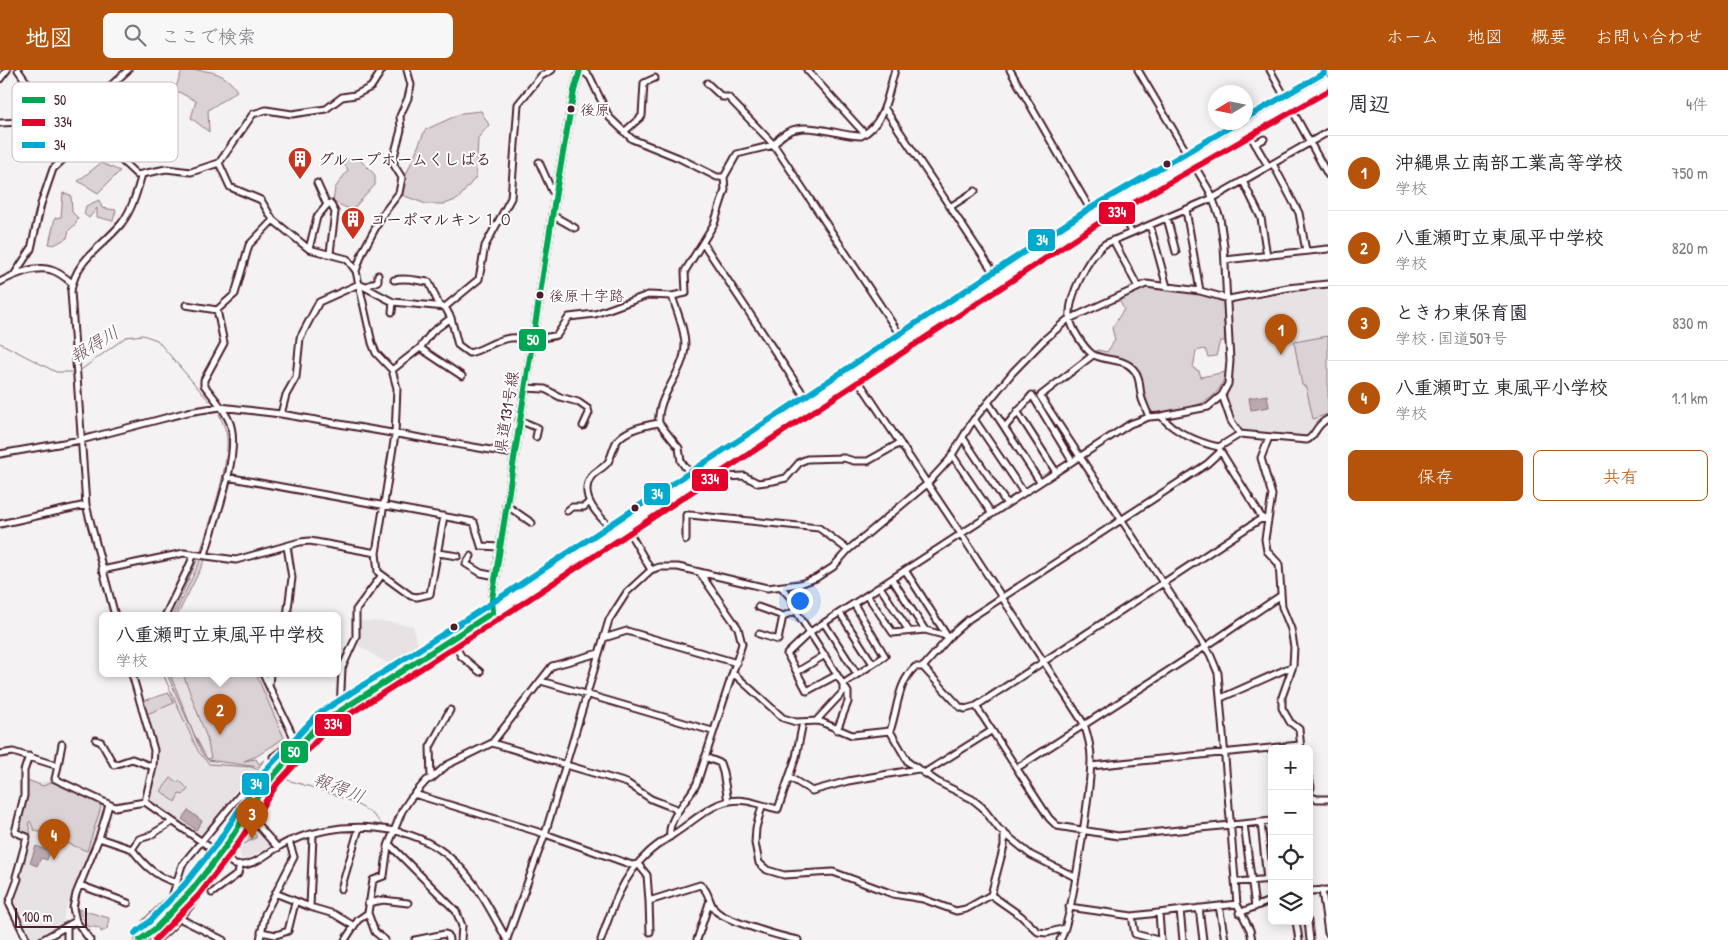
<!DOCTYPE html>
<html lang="ja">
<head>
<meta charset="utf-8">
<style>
	:root { --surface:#fff; --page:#f7f7f7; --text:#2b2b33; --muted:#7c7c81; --line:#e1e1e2; --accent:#b45309 }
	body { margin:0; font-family:"Patrick Hand","Klee One",sans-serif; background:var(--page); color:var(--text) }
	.controls { position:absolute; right:15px; bottom:15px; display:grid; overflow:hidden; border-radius:8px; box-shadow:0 2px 12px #0003 }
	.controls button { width:45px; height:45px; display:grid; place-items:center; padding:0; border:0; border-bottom:1px solid var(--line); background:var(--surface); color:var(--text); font:25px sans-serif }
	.compass { position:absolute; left:1208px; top:15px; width:45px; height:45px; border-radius:50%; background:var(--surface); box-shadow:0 2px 12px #0003; rotate:260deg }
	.scale { position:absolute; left:15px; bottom:12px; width:72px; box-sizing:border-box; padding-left:5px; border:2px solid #4a1f2b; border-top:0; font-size:14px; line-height:18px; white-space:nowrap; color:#4a1f2b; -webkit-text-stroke:4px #fff; paint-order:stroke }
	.you { position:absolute; left:799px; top:530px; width:18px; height:18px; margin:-12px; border:4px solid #fff; border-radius:50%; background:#1a73e8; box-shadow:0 0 0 8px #1a73e833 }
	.badge { display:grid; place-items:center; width:32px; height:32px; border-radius:50%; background:var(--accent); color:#fff; font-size:16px; font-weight:700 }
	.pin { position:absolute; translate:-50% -41px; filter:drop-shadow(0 1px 2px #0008) }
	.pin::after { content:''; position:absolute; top:26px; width:18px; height:15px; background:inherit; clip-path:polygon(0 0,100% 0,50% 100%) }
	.popup { position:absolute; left:99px; top:542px; width:242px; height:65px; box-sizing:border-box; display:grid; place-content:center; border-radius:8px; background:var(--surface); filter:drop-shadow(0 1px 4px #0005); font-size:16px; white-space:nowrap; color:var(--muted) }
	.popup b { font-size:19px; color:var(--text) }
	.popup::after { content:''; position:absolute; left:50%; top:100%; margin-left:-10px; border:10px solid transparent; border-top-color:var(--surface) }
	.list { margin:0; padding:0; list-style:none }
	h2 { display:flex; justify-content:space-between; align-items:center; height:65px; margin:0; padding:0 20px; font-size:21px }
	h2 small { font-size:16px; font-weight:400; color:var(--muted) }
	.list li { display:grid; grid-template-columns:32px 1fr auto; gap:15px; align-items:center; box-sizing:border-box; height:75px; padding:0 20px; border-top:1px solid var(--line) }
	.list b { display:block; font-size:19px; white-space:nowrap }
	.list p { margin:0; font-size:16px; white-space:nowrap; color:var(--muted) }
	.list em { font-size:16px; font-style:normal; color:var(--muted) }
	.actions { display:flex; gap:10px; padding:15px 20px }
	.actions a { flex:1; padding:11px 0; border:1px solid var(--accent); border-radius:8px; text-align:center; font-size:18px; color:var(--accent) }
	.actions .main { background:var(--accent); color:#fff }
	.icon { flex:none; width:28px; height:28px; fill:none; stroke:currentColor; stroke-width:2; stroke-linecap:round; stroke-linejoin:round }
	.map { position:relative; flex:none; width:1328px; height:870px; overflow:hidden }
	header { display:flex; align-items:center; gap:30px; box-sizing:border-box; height:70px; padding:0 25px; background:var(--accent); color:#fff }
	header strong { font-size:24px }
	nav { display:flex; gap:28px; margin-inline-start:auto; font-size:18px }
	.search { width:350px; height:45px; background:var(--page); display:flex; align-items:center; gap:12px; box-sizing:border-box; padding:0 18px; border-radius:8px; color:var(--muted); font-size:19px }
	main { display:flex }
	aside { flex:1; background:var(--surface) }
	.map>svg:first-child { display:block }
	.built { fill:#e7e2e3 }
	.green { fill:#dbd2d5; stroke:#927880 }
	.water { fill:#baa9ae; stroke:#8d727a }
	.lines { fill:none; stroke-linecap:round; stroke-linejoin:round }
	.stream { stroke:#8d727a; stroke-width:1 }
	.minor-casing { stroke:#4a1f2b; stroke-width:9 }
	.major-casing { stroke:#4a1f2b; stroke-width:10 }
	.highway-casing { stroke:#4a1f2b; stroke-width:11 }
	.minor { stroke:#fff; stroke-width:5 }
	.major { stroke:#fff; stroke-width:6 }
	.highway { stroke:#fff; stroke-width:8 }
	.bus-1-casing { stroke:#fff; stroke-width:10 }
	.bus-2-casing { stroke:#fff; stroke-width:10 }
	.bus-3-casing { stroke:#fff; stroke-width:10 }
	.bus-1 { stroke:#00a651; stroke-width:6 }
	.bus-2 { stroke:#e4002b; stroke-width:6 }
	.bus-3 { stroke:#00a9ce; stroke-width:6 }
	.bus-dot { fill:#4a1f2b; stroke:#fff; stroke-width:2 }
	.labels { text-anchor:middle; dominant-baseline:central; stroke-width:4; stroke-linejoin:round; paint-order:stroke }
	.bus-label { font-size:15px; fill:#4a1f2b; stroke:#fff; text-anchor:start }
	.poi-label { font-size:16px; font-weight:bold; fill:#4a1f2b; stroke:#fff; text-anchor:start }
	.street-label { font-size:16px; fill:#4a1f2b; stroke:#fff }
	.water-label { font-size:18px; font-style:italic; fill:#714f59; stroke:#fff }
	.key { fill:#fff; stroke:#c9bcbf; stroke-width:1 }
	.key-label { font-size:14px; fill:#4a1f2b }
	.line-badge { stroke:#fff; stroke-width:2 }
	.badge-label { font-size:14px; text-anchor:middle; font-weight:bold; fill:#fff }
</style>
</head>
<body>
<header>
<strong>地図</strong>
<div class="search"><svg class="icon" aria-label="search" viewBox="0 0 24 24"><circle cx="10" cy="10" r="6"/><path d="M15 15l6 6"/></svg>ここで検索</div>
<nav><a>ホーム</a><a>地図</a><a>概要</a><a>お問い合わせ</a></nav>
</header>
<main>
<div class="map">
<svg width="1328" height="870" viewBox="0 0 1328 870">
	<rect width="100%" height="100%" fill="#f4f2f2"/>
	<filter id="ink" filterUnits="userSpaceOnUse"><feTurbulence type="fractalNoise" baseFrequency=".02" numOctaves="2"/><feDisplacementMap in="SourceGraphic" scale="10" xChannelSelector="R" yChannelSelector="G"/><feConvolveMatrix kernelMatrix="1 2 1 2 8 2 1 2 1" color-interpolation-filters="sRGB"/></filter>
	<g filter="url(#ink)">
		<path class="built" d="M1328,219V348L1319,352L1305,368L1241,360L1232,349L1226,327L1234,299L1232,234L1290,222Z
			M360,551L388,552L413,556L416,570L423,582L397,599L358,575Z
			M170,604H258L288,669L274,681L271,677L255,687L259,694L255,701L234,722L230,733L200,768L149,731L157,689L152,660L143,631L176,620Z
			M26,708L38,713L51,710L99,731L102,740L92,776L65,840L63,854L35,870L31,869L13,833L22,808L19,803L29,766L18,761L27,723Z
			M250,752L270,776L253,786L242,789L236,774Z"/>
		<path class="green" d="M182,0C206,0 224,0 237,21L208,40L209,62L191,48L196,31L175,20Z
			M120,13H140L150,19L139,45L122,29L112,25L111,20Z
			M481,41L489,55L478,68L476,107L458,129L445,134H426L402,125L406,105L425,60L462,43Z
			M357,87L375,105V115L352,140L333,132L335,118L348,100L342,91Z
			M101,93L120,101L98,123L78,111Z
			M63,123L71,125L72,142L78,148L75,155L69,160L67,168L54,175L49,174L55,148L61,147Z
			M99,130L102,138L116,140L113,151L97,147V138L89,148L84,144L86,136Z
			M1145,217L1193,222L1223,232L1225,271H1220L1216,286L1208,287L1205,279L1196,281L1193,298L1199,301L1201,307L1226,302C1218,338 1186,338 1155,344L1146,335L1136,299L1096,284L1097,280L1107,282L1115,270L1112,258L1124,239L1119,230Z
			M1328,266V344L1313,349L1306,317L1302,315L1294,272Z
			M201,489L205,490L177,546H174Z
			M167,604H170L194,664L207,689L211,688L207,668L183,604H256L284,668L257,686L244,691L256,689L259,694L264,690L259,697L208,690L202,683Z
			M169,623L174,633L147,644L143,631Z
			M171,708L178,713L180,711L188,719L183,725L179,724L175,732L161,721Z
			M27,710L43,716L52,712L99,733L101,737L87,781L34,760L30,751L28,753L31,764L19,761L26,728Z
			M247,756L257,767L244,774L240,772L236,774Z
			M78,839L109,848L107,859L101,862L100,858L87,856Z"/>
		<path class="water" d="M1267,325L1269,337L1251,340L1249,328Z
			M188,740L202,751L196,760L182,749Z
			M36,776L50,781L47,790L41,788L37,796L30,793Z"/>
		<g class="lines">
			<path class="stream" d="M1273,0L1289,27
				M0,273L56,302H74
				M78,302L126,267L143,265L157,270L209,331
				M200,483C209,456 229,397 227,370C227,361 223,353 219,344
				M172,546L199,487
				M163,604L198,681L209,694L251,697L269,704
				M278,707C304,716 371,730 383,757
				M393,772L462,842L467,870"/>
			<defs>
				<path id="minor" d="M18,0L25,10L51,33L73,62L80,67L104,74L137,105L166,99L191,102L219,93L253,44L266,40L292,44L326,39L342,27L355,25L371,17L382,0
					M582,0L590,7L609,47L632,69L679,88L717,107H724
					M807,0L865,64
					M1010,0L1094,146
					M1138,0L1210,122L1220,148L1224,176L1230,291L1228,314L1222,325L1208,337L1161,346
					M1270,0L1328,105
					M0,9L7,0
					M707,13L722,27H728L774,75L904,271
					M885,39L998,209
					M0,53L22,52L51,33
					M624,62L642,46L644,13L655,8
					M1250,65L1268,96
					M82,67C86,34 105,21 128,0
					M1255,74L1264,69
					M539,92L552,121L556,122
					M219,93L230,117L261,130L273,150L309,179L347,189L356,201L372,273L376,283L392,300L397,318L395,365L376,483L378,502L411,526L417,527L430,524L444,446
					M1273,94L1299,143L1306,181
					M1243,111L1261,148L1267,186
					M1118,131L1131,163
					M325,137L330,133L335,142L330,183
					M950,137L975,121
					M1186,140L1200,221
					M552,145L575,158
					M1167,148L1176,182
					M1150,155L1167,217
					M1113,170L1138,217
					M703,173L809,333
					M309,179L317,147L327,135L317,113
					M1225,190L1328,179
					M356,201L363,181L383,144L399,123L402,108L394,95V86L401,60L400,46L408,28L411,15L407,0
					M14,205L31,179L41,134L53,99L71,82L80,67
					M394,210C407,207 417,211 429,212L439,235
					M0,212C13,205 36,195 51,200C59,202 66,208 72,213
					M359,214L393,232L445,237L451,248L458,275L469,283C484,280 494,270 510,268C526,267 542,270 557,265L569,247L595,244L648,225L672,226L686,223L685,201L714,154L725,120L724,107L737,84L774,75C794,43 832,66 861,66C886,53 887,25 895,0
					M365,217L378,211V205
					M672,226C677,242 685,259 685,276C684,304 656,326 659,353L679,378L681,391L685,397L696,408
					M186,235L217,240
					M445,237L479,209L485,176L511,128L518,34L541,6L552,0
					M392,242L393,232
					M420,278L462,306
					M1093,285L1040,326L1210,584L1218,603L1237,834L1250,860L1252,870
					M392,300L420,278L432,262L451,248
					M854,304L961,464L1084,654C1088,666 1091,677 1091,688C1091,714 1072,853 1060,870
					M524,318L545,319L560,327L578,332L588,339L589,343L583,356
					M1222,325L1231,351L1240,364
					M988,332L1040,412
					M1017,341L1056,402
					M281,344L286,325L296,307L300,268L319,232L359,214
					M1149,347C1147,341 1144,335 1142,329C1139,320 1141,307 1134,300C1124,287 1104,292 1092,284C1084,278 1071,258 1070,248C1068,227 1088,186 1105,174L1213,128L1328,62
					M974,349L1024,423
					M519,350L538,358L536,367
					M1005,357L1032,325L1072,391
					M1269,367L1261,388L1272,425L1265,469L1267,481L1279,494L1282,537L1291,559L1294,577L1293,596L1282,627V638L1290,652L1299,659L1301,679
					M963,368L1007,434
					M1220,380L1262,448
					M0,384L81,370L188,342L220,337L281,344L514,384
					M952,385L992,444
					M716,395L726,407L744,406L758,413L773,411L786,408L800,392L807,389L844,388L854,391H868L900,373
					M227,407L474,452L481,476L500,477
					M506,435L532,453
					M567,441L572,437H584L589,432
					M0,454L86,435
					M625,455L651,500
					M615,462C602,449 577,428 591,407C595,401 603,399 608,392C612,386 613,377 617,371C625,360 646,355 659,353
					M686,470V445H690L819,458L848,480
					M438,483L458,486
					M205,485C214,451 241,385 230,353C225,339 213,327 204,315V310L224,273L217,240L235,224L249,175L273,150
					M471,486L466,494L481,503L496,506
					M102,500L184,483L236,490L300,472L310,471L376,483
					M905,500L947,566
					M892,509L925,560
					M880,517L909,561
					M782,518L790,527L796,541L848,622V632L837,660
					M867,525L893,563L925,560L947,566
					M758,537L783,546L796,541
					M840,543L873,594
					M115,546L86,435L71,221C76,189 101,178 121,154C132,140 137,122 142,104
					M165,546L191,492L193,484
					M287,546L292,508L287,476
					M824,553L857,604
					M759,564L778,570L783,546
					M604,568L627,561L737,593
					M452,569L461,586L480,602
					M923,597L960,637L965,639L976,636L1259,450L1268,448
					M797,602L825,585
					M733,603L783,648L796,652L819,651L852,665L890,661
					M132,604L154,680L153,697L145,732
					M263,604L299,678
					M837,605L807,621L787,584L810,562L1130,354L1149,347L1161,346C1174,362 1199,373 1219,377L1240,364L1307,370C1316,366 1315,355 1328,349
					M541,611L712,661
					M269,616L270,604
					M1221,628L1293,596
					M976,636L1049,748L1057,756L1118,766L1272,751
					M340,640L342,598L356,567V540L382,505
					M816,651L843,622V614L885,586L854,534
					M890,661C898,639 897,614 915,597H923L953,563L969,549L1207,394L1220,382
					M890,661L908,692L938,712L972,729L982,737L999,759L1031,785L1075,807
					M96,670L101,672L114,695L132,689L153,697
					M492,673L627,713L651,729L674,738L677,742
					M0,684L13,682L58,696L55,709L115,737L145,732L235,795C257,798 271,778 290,771C342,750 412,751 454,791C477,812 492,843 507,870
					M273,687L308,662
					M705,687L720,693L723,702L728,731
					M58,696L62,674
					M1091,696L1300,675
					M1017,698L1205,577L1280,526
					M924,703L991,661
					M789,707L812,721L848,711L918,699
					M1309,708L1311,717L1309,723
					M431,709L430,677L450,640
					M414,724L545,764L632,795L638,794L647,805L649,831L700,815C710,821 708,833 716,841C726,851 782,867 798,870
					M1309,726L1317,729H1328
					M762,736L756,758L755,773L759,793L767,800L784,805L833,802L893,824L923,829L956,841L966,839L991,825
					M254,751L278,778
					M172,752L149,766L139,769L132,779C144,795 156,807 175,812
					M1261,752L1267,810
					M1244,754L1255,837
					M1004,762V776L991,825L1021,846L1038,862L1047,863L1065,858
					M670,767C667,747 689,730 697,713L742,574L738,558L700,503
					M99,768L132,779
					M389,774L456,841L462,856L461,870
					M1236,812L1272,809
					M80,815L128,833
					M341,819L359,758
					M1322,820L1328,863
					M1309,821L1328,820
					M212,823L238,804L240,795
					M275,823L310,837L313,765
					M649,831L650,862
					M368,833L383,830L408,833
					M1219,836L1225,870
					M310,837L334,844L354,856
					M1069,837L1132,846L1237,834
					M1199,838L1203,870
					M1180,840L1183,870
					M368,843L375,862L385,870
					M1159,843L1161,870
					M1239,843L1272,830
					M1132,846L1135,864L1158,870
					M179,848L223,870
					M1296,851L1299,870
					M1308,851L1310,870
					M261,862L276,865L288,861L295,833
					M145,867L143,857L146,853L172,827L182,795L249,714
					M507,869L545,764L609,550L627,522L651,500L659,497H678L767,518L800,514L816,508L833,497L848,480L927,414L949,390L972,352L1013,302L1043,271L1067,250L1146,214L1200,221L1229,229L1287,218L1328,214
					M27,870L9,833L18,809L16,807L27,767L15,762L24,726V701L29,686
					M42,870L76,851
					M67,870V856
					M90,870L76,851L73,838L76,824L99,768L109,735
					M260,870L265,844L294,787L289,771
					M345,870L358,850L368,843L373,810L384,806L388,776L402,741L410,729L427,710L431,709L447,695L492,673L552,596L599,583
					M415,870L445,864L448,865L449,870
					M601,870C612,838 622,807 647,784C658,773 672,766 684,757C697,747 715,733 730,731C747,728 762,736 778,739L796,687L803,652
					M697,870L709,833"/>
				<path id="major" d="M493,542L492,529L556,122L574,21L580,0"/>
				<path id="highway" d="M140,870L155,859L192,820L226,776L270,709L313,660L323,651L503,536L1094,146L1328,11
					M155,870C181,849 202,822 216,792"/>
			</defs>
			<use href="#minor" class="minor-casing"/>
			<use href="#major" class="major-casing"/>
			<use href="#highway" class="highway-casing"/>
			<use href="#minor" class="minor"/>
			<use href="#major" class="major"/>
			<use href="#highway" class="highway"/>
			<defs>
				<path id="bus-1" d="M493,542L492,529L556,122L574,21L580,0
					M140,870L155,859L192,820L226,776L263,718L317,656L493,542"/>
				<path id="bus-2" d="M155,870L199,825L233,781L277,714L328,658L508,543L1099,153L1328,21"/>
				<path id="bus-3" d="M1246,48L1324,3
					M135,863L149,852L185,814L219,771L263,703L318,644L498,529L1089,139L1239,52"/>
			</defs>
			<use href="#bus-1" class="bus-1-casing"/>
			<use href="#bus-2" class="bus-2-casing"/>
			<use href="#bus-3" class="bus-3-casing"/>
			<use href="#bus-1" class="bus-1"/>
			<use href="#bus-2" class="bus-2"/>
			<use href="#bus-3" class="bus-3"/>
		</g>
	</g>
	<defs>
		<symbol id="building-pin" viewBox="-11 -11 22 30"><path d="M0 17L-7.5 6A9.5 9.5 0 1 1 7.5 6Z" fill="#c8321e" stroke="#fff"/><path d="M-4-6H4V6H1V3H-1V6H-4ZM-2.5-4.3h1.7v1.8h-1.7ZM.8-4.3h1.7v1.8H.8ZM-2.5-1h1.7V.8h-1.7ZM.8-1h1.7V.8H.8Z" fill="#fff"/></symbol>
	</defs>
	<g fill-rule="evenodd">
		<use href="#building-pin" x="286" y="75" width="28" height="38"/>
		<use href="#building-pin" x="339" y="135" width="28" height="38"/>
	</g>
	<g class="bus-dot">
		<circle cx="571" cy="39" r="4.5"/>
		<circle cx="1167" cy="94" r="4.5"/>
		<circle cx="540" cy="225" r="4.5"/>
		<circle cx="635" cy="438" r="4.5"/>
		<circle cx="454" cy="557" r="4.5"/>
	</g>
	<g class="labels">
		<g class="bus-label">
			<text x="580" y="39">後原</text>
			<text x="549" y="225">後原十字路</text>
		</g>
		<g class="poi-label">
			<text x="318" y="89">グループホームくしばる</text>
			<text x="370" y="149">コーポマルキン１０</text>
		</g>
		<g class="street-label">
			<text transform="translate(506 342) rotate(-81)">県道131号線</text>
		</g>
		<g class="water-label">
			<text transform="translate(94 274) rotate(-31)">報得川</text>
			<text transform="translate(339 717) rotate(22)">報得川</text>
		</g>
	</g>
	<rect x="12" y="12" width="166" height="80" rx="8" class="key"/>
	<rect x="22" y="27" width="23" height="6" fill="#00a651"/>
	<rect x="22" y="49" width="23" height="7" fill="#e4002b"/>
	<rect x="22" y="72" width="23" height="6" fill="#00a9ce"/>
	<g class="key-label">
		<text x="54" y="35">50</text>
		<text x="54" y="57">334</text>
		<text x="54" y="80">34</text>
	</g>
	<g class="line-badge">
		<rect x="1098" y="131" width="38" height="24" rx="5" fill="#e4002b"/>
		<rect x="1027" y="158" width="29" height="24" rx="5" fill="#00a9ce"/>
		<rect x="518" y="258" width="29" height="24" rx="5" fill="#00a651"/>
		<rect x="691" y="398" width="38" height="24" rx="5" fill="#e4002b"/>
		<rect x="643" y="412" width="28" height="24" rx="5" fill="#00a9ce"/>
		<rect x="314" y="643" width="38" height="24" rx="5" fill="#e4002b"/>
		<rect x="280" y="670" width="29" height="24" rx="5" fill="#00a651"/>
		<rect x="241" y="702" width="29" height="24" rx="5" fill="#00a9ce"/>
	</g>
	<g class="badge-label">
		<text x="1117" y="147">334</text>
		<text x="1042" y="175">34</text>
		<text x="533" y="275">50</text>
		<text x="710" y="414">334</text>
		<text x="657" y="429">34</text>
		<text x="333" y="659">334</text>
		<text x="294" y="687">50</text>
		<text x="256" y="719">34</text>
	</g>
</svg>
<div class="controls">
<button>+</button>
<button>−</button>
<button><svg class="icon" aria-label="locate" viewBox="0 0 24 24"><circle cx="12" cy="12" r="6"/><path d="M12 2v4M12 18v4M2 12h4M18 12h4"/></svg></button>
<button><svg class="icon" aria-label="layers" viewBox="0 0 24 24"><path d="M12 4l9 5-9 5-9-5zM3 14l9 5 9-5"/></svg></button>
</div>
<svg class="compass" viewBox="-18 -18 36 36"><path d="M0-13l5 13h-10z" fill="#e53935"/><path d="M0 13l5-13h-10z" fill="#7c7c81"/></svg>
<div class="scale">100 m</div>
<div class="you"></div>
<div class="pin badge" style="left:1281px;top:285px">1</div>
<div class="pin badge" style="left:220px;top:665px">2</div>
<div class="popup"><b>八重瀬町立東風平中学校</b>学校</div>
<div class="pin badge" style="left:252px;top:769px">3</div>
<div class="pin badge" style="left:54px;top:790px">4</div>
</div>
<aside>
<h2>周辺<small>4件</small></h2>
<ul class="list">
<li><span class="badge">1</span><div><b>沖縄県立南部工業高等学校</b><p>学校</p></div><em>750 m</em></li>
<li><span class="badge">2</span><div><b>八重瀬町立東風平中学校</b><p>学校</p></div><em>820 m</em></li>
<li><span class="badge">3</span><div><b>ときわ東保育園</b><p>学校 · 国道507号</p></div><em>830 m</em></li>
<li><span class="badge">4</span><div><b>八重瀬町立 東風平小学校</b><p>学校</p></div><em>1.1 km</em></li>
</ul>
<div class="actions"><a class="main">保存</a><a>共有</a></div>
</aside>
</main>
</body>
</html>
